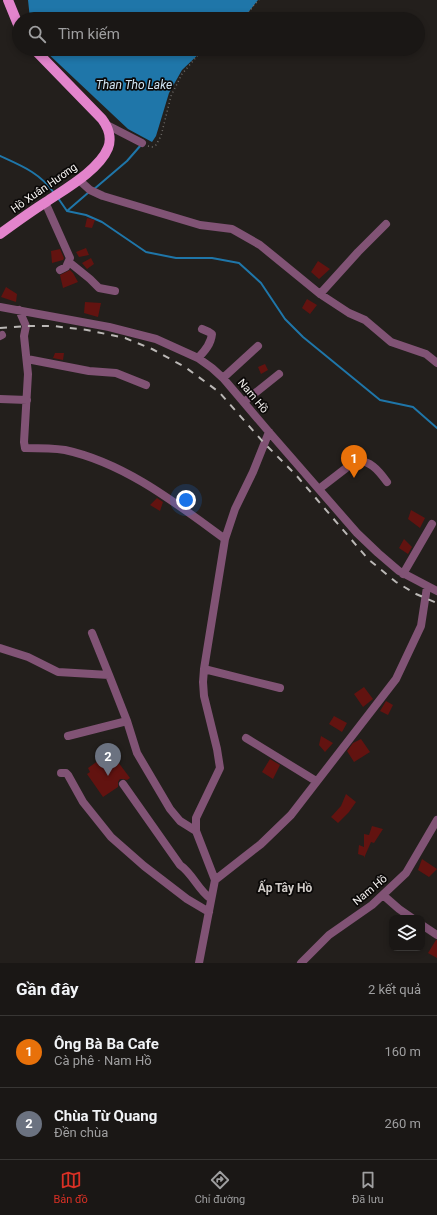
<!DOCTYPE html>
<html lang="vi">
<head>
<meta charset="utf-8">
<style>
	:root { --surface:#1a1715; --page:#272422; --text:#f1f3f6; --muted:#9f9fa0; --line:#383634; --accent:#d93025 }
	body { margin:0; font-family:Roboto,sans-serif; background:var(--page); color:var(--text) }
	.controls { position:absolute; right:12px; bottom:12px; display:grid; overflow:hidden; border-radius:8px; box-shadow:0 2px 6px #0003 }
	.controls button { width:36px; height:36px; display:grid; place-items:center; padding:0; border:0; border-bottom:1px solid var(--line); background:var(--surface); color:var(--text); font:20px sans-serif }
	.you { position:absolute; left:186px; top:500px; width:14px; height:14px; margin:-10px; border:3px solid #fff; border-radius:50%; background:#1a73e8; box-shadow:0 0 0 6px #1a73e833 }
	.badge { display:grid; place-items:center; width:26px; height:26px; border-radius:50%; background:var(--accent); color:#fff; font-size:13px; font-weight:700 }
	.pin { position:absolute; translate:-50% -33px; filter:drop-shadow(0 1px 2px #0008) }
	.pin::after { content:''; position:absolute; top:21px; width:14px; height:12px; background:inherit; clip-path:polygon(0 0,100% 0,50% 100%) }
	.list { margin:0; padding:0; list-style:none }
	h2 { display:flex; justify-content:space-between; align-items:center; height:52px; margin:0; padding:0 16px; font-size:17px }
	h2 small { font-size:13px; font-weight:400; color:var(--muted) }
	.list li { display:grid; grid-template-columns:26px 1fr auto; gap:12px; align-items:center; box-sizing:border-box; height:72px; padding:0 16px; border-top:1px solid var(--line) }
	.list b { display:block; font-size:15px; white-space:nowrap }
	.list p { margin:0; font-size:13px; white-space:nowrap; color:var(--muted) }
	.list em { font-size:13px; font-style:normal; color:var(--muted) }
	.icon { flex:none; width:22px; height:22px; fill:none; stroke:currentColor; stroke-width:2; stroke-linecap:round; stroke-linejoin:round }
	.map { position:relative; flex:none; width:437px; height:963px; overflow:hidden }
	.search { position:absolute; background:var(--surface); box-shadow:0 2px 6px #0003; left:12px; right:12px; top:12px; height:44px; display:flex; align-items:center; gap:10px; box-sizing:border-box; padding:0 14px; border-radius:22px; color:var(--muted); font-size:15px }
	.sheet { height:196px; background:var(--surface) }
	nav { display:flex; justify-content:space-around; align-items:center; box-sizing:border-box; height:56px; border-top:1px solid var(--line); background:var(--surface); font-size:11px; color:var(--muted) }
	nav a { display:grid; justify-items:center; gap:2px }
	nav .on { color:var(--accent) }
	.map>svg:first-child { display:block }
	.water { fill:#1f76a9 }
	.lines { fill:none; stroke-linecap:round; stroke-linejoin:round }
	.stream { stroke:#1f76a9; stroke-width:2 }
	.building { fill:#621310 }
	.path { stroke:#706d6a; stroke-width:1.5; stroke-dasharray:1 3; stroke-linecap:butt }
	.minor { stroke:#815375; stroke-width:8 }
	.major { stroke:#e384cc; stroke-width:10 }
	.rail { stroke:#bbb8b6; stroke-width:2; stroke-dasharray:7 7; stroke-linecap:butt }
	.labels { text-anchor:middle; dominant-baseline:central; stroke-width:3.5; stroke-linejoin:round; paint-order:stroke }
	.street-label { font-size:11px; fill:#f5f2f0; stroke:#0b0908 }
	.water-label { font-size:12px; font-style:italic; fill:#d1e4f3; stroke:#0b0908 }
	.neighbourhood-label { font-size:12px; font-weight:bold; fill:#d0cbc7; stroke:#0b0908 }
</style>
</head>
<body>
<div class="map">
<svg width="437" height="963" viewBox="0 0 437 963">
	<rect width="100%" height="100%" fill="#231f1c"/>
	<path class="water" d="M28,0H258L243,19H30Z
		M43,49H204L182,70L169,93L156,136L152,142L128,129Z"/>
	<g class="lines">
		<path class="stream" d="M0,156C22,166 40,173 54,193
			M93,190L127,161L141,145
			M58,198L67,211L86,215L102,222L146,252L176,258H212L239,263L261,283L285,319L303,337L380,400L413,407L437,428
			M67,211L89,192"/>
	</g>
	<path class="building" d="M87,218L95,220L92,228L85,227Z
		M86,248L89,255L79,257L76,252Z
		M60,249L64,258L63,260L52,263L51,251Z
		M91,258L94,264L87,269L82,263Z
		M318,261L330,269L319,279L311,272Z
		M70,270L73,273L78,282L63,288L60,275Z
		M6,287L17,294L16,302L1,297Z
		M307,299L317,305L310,314L302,308Z
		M85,302L101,303L98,317L84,313Z
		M55,353H64L63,360L53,358Z
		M265,364L268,370L261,374L258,367Z
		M157,498L163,502L160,511L150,505Z
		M411,510L425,518L420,528L408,519Z
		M404,539L412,547L408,554L399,548Z
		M364,687L373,699L363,707L354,694Z
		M386,701L393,705L388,715L380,711Z
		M334,716L347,723L342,732L329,724Z
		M321,736L333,743L325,752L319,745Z
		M361,739L370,752L354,762L347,751L353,743Z
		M109,753L116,763L118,762L130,778L127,780L123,779H120L118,782V787L103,797L87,774L90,772L88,768Z
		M270,759L280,765L273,779L262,772Z
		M346,794L356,802L349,812L338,823L331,817L341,806Z
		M372,826L383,829L374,843L371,842L364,858V856L358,854L359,845L364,847V834L369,835Z
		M422,859L437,869L429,877L418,870Z
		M436,940H437V958L428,953Z"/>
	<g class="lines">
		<path class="path" d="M244,19L254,5L259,0
			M148,146L152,147L156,145L161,136L171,96L182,74L203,49"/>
		<path class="minor" d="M107,125L142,143
			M79,180L90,190L103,196L200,225L232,229L260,245L320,294L349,313L365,320L391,342L426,354L437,363
			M45,202L70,258L66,267L60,270
			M69,262L90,279L99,288L115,291
			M320,294L358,252L386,224
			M0,307L109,327L156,339L198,358L212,368L223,378L269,432L357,533L378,553L399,571L437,591
			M19,310L26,326L24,336L28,374L24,442L25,448C38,448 52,448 65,450C125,463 177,504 225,539
			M0,336L2,335
			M198,358C205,351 211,344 212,334L209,332L202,329
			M27,359L89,371L116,373L146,385
			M223,378L258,346
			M0,399L27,400
			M244,402L279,374
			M319,489L354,462C369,458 379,471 387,482
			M403,574L432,524
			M92,633L109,675
			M0,648L28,657L58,672L109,675L127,721L137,753L170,809L180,821L196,831
			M204,669L280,688
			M68,736L127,721
			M246,738L316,781
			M61,773H66L68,775L83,802L111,837L144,866L187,899L209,912
			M123,784L180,865C193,874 198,890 211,899
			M215,880L261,844L291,815L396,679L421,626L427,587
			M383,895L399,909L412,918
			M422,925L437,935
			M199,963L215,880L196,831V818L220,768L217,749L204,696L203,682L204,669L225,539L235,509L253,472L269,432
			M301,963L329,935L372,905L406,873L437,820"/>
		<path class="major" d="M8,0L19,27
			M0,234C15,223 30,212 46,202C65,189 99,170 108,148C112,138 108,127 102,119L34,49"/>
		<path class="rail" d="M0,328L26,326H53L87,330L125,338L152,349L185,367L219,392L264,443L296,475L368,559L396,582L416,594L437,603"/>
	</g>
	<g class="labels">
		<g class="street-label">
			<text transform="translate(44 188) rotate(-35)">Hồ Xuân Hương</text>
			<text transform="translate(253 396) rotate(50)">Nam Hồ</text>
			<text transform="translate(370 890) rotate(-40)">Nam Hồ</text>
		</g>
		<g class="water-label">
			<text x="134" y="85">Than Tho Lake</text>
		</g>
		<g class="neighbourhood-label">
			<text x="285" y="888">Ấp Tây Hồ</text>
		</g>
	</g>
</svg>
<div class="controls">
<button><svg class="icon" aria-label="layers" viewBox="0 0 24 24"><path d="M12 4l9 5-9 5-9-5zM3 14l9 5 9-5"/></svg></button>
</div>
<div class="you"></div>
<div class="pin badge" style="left:354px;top:478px;background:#e8710a">1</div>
<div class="pin badge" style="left:108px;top:776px;background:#6b7280">2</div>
<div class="search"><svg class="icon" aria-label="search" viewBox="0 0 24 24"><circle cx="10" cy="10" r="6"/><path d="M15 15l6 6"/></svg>Tìm kiếm</div>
</div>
<section class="sheet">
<h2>Gần đây<small>2 kết quả</small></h2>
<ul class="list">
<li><span class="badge" style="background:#e8710a">1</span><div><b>Ông Bà Ba Cafe</b><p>Cà phê · Nam Hồ</p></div><em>160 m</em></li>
<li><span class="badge" style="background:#6b7280">2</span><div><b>Chùa Từ Quang</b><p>Đền chùa</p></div><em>260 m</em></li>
</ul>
</section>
<nav>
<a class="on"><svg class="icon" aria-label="map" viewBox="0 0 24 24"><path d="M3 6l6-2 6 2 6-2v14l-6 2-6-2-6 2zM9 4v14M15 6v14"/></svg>Bản đồ</a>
<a><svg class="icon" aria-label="directions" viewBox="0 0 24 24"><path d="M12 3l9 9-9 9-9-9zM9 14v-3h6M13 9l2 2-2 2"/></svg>Chỉ đường</a>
<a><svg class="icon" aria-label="saved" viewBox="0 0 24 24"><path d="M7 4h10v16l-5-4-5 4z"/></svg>Đã lưu</a>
</nav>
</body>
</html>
